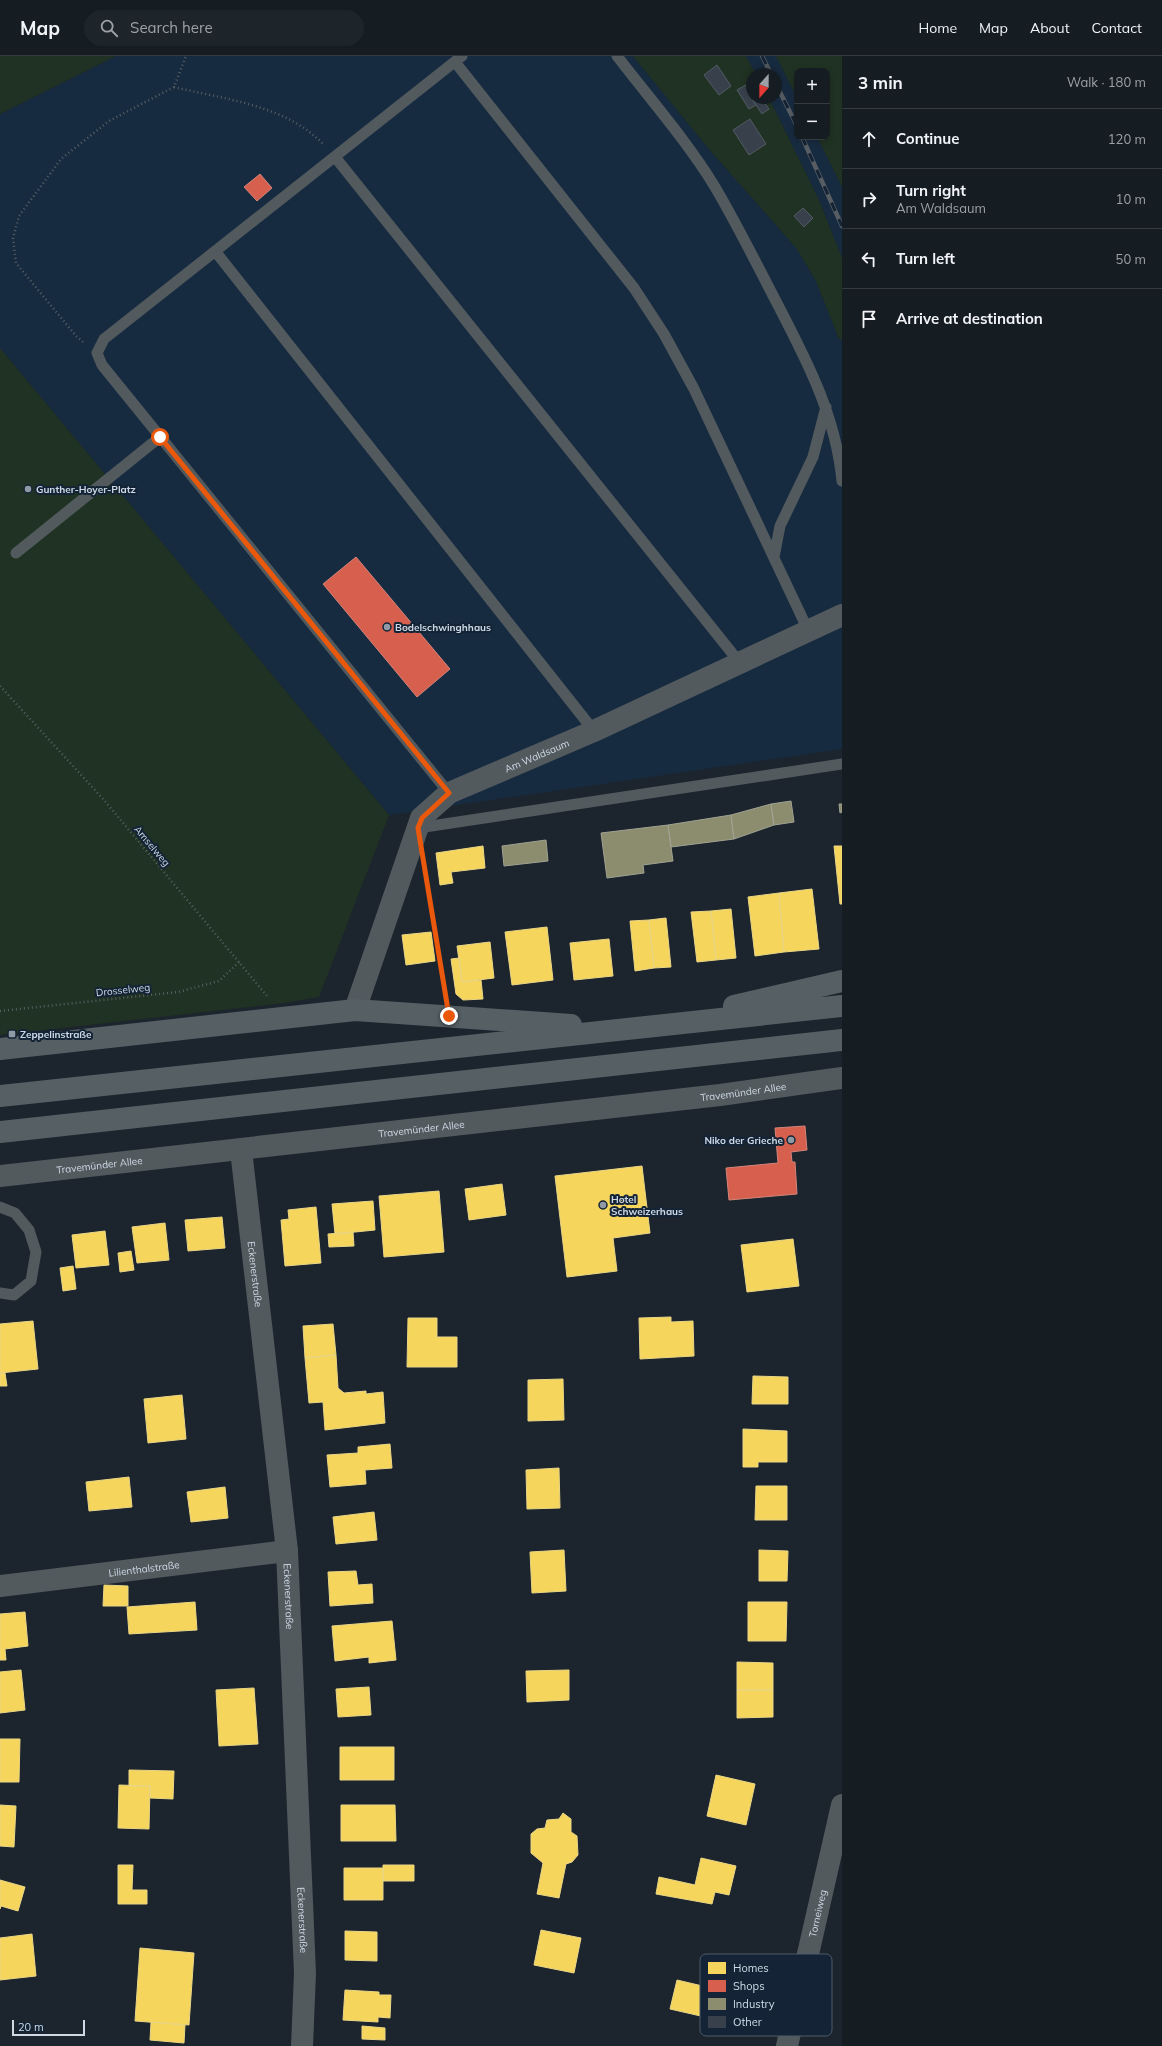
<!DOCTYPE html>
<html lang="en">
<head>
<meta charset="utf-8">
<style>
	:root { --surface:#151c22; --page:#1e252a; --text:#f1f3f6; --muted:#9da1a5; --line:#343a40 }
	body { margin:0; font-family:Mulish,sans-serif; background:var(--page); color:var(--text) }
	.controls { position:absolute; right:12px; top:12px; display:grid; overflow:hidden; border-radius:8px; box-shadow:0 2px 6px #0003 }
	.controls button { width:36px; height:36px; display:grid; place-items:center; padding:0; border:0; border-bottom:1px solid var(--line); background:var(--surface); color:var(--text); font:20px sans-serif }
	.compass { position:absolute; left:746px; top:12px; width:36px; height:36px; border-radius:50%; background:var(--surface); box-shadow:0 2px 6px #0003; rotate:201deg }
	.scale { position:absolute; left:12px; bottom:10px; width:73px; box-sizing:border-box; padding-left:4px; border:2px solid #ced9e5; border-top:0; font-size:11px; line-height:14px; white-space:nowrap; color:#ced9e5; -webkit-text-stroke:3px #142436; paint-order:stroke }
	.stop { position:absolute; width:12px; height:12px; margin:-9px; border:3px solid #ea580c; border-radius:50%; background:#fff }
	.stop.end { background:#ea580c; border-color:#fff; box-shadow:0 1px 4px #0008 }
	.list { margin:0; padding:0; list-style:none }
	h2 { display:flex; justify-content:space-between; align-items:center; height:52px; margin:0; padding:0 16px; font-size:17px }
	h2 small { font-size:13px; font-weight:400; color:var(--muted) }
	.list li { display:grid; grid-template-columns:26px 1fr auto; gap:12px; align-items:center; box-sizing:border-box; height:60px; padding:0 16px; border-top:1px solid var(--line) }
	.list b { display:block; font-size:15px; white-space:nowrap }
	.list p { margin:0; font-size:13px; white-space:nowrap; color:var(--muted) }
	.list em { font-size:13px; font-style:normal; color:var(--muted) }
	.icon { flex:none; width:22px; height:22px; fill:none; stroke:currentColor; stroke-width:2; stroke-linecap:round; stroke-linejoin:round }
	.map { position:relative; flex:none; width:842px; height:1990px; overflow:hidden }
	header { display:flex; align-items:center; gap:24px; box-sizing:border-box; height:56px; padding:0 20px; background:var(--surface); border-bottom:1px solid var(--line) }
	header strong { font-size:19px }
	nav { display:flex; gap:22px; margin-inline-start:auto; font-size:14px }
	.search { width:280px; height:36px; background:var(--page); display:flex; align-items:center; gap:10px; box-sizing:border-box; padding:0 14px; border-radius:22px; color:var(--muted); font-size:15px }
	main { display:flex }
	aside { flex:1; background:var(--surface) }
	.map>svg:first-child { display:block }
	.built { fill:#172b40 }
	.green { fill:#203223 }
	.homes { fill:#f6d55c; stroke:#ead685 }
	.shops { fill:#d6604d; stroke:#d4847b }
	.industry { fill:#8c8c6e; stroke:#a0a392 }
	.building { fill:#37404b; stroke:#535a63 }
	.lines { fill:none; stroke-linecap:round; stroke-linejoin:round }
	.path { stroke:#585f64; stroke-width:2.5; stroke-dasharray:1 3; stroke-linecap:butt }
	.service { stroke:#525a5e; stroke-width:11 }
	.minor { stroke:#525a5e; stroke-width:22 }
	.trunk { stroke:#555f64; stroke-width:22 }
	.rail-casing { stroke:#575d63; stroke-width:4.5 }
	.rail { stroke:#142436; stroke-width:3; stroke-dasharray:9; stroke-linecap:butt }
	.route { stroke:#ea580c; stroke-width:5 }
	.poi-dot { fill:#909aa5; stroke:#142436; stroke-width:1.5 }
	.labels { text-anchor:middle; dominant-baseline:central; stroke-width:4; stroke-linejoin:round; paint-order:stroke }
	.poi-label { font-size:10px; font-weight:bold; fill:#ced9e5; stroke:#142436; text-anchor:start }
	.street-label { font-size:10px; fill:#ced9e5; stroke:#142436 }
	.key { fill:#142436; stroke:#4c5a6b; stroke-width:1 }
	.key-label { font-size:11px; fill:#ced9e5 }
</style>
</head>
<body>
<header>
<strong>Map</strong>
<div class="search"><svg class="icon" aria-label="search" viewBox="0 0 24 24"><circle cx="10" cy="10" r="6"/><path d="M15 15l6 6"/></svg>Search here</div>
<nav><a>Home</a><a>Map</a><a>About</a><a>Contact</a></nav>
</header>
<main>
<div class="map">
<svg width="842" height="1990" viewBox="0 0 842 1990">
	<rect width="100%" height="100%" fill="#1c252e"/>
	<path class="built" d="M116,0H633L708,92L797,193L816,225L839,283L842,284V693L389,759L0,292V58Z
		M746,0H776L797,42V81H817L842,131V202L819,144L769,42H776V18H756Z"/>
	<path class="green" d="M0,0H116L0,58Z
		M633,0H746L756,18H752V42H769L819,144L842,202V284L839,283L816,225L797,193L708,92Z
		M776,0H842V131L817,81H827V15H797V42Z
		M0,292L389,759L319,941L284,947L0,979Z"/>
	<path class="homes" d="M483,790L485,812L451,816L453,827L440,829L436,797Z
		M834,790H842V848H840Z
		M812,833L819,893L784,896L779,837Z
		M779,837L784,896L755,900L748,841Z
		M731,853L736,902L716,904L711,855Z
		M711,855L716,904L697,906L691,856Z
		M666,862L671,911L654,912L649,864Z
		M649,864L654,912L635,915L630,865Z
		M547,871L553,924L512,929L505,876Z
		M431,876L435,905L406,909L402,879Z
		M609,883L613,920L574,924L570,887Z
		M490,886L494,922L462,926L457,890Z
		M459,902L462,926L481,924L483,943L463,944L456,938L451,903Z
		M642,1110L650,1177L613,1182L617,1215L567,1221L555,1120Z
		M502,1128L506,1159L469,1164L465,1133Z
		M439,1135L444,1196L384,1201L379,1140Z
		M373,1145L375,1174L335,1178L332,1148Z
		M316,1151L321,1207L285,1210L281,1164L289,1163L288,1154Z
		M222,1161L225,1192L188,1195L185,1164Z
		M165,1167L169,1204L137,1207L132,1171Z
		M105,1175L109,1209L76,1212L72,1179Z
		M353,1176L354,1190L329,1191L328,1178Z
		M793,1183L799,1230L747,1236L741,1189Z
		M131,1195L134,1214L120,1216L118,1197Z
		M73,1210L76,1233L63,1235L60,1212Z
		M671,1261V1266L693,1265L694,1300L640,1303L639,1262Z
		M408,1262H437V1281H457V1311H407Z
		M33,1265L38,1313L0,1317V1268Z
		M333,1268L336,1299L305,1302L303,1270Z
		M336,1299L338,1332L344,1337L366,1335V1338L383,1336L385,1367L325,1374L323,1346L309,1347L305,1302Z
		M0,1317H5L7,1330H0Z
		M753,1320L788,1321V1348H752Z
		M563,1323L564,1364L528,1365V1324Z
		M182,1339L186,1383L148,1387L144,1343Z
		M743,1373L787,1375V1406H758V1411H743Z
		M390,1388L392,1412L365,1414L366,1428L330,1431L327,1399L358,1397V1391Z
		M559,1412L560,1452L527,1453L526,1414Z
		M129,1421L132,1451L89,1455L86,1426Z
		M756,1430H787V1464H755Z
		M225,1431L228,1462L191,1466L187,1436Z
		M374,1456L377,1484L336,1488L333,1461Z
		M564,1494L566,1535L532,1537L530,1496Z
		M759,1494L788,1495L787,1525H759Z
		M356,1515L358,1529L372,1528L373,1547L330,1550L328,1516Z
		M104,1529L128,1530V1550H103Z
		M195,1546L197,1574L129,1578L127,1551Z
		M748,1546H787L786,1585H748Z
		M25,1556L28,1590L5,1593L6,1604H0V1558Z
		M392,1565L396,1604L369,1607V1601L335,1605L332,1570Z
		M737,1606L773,1607V1634H737Z
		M21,1614L25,1654L0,1657V1616Z
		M569,1614V1644L527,1646L526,1615Z
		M369,1631L371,1659L338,1661L336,1633Z
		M254,1632L258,1688L219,1690L216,1634Z
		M737,1634H773V1661L737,1662Z
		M0,1683H20L19,1726H0Z
		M340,1691H394V1724H340Z
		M129,1714L174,1715L173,1743L150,1742V1730H129Z
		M716,1719L755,1728L746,1769L707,1760Z
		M119,1729L150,1730L149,1773L118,1772Z
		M0,1749L16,1750L14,1791L0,1790Z
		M341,1749H395L396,1785H341Z
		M563,1757L571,1763V1776L577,1780L578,1799L572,1806L566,1808L559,1842L537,1838L543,1807L531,1797V1778L537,1773L545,1772L547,1764L559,1763Z
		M701,1802L736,1810L729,1839L715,1836L712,1848L656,1838L659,1821L695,1829Z
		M118,1809H133L132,1834H147V1848H118Z
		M383,1809H414V1825H383Z
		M344,1812H383V1844H344Z
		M0,1824L25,1831L18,1855L1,1850L0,1853Z
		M541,1874L581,1882L574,1917L534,1909Z
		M345,1875L377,1876V1905L345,1904Z
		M32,1878L36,1920L0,1924V1882Z
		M140,1892L194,1897L189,1969L135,1965Z
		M677,1924L711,1932L705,1961L670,1953Z
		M345,1934L379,1936V1939H391L390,1962L378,1961V1966L343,1964Z
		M151,1966L185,1969L184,1987L150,1984Z
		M362,1970L385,1972V1984L362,1983Z"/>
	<path class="shops" d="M260,118L272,132L257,145L244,131Z
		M356,501L450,613L417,641L323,528Z
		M805,1070L807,1094L791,1096L792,1106H795L797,1138L729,1144L726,1112L778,1107L775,1072Z"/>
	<path class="industry" d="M791,745L794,766L774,769L771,748Z
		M771,748L774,769L734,783L731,759Z
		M839,748H842V756L840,757Z
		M731,759L734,783L671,791L668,769Z
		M668,769L673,805L643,809L644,817L607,822L601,777Z
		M546,784L548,805L504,810L502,790Z"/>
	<path class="building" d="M717,9L731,30L719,39L704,19Z
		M751,26L752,42H754L752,43L756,49L749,53L737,34Z
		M754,42H761L769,53L762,58L752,43Z
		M750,63L766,88L749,99L733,74Z
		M803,152L813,162L804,171L794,160Z"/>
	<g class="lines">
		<path class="path" d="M174,31C223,43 286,49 323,88
			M83,286L76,280L16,207L13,182L19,160L61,103L109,65L174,31L186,0
			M0,630L104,744L267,940
			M426,823L445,936
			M0,955L178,936L219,925L239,906"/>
		<path class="service" d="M617,0C650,43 687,85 715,131C738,170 758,211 779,251C808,307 836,361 842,425
			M455,6L634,232L664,278L694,333L808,574
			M335,101L740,607
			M215,195L594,675
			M16,497L160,381
			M774,501L780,470L813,401L826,351
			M449,737L102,309L97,297L104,283L462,0
			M418,772L842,708
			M0,1151L15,1157L29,1174L36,1196L31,1225L14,1239L0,1237"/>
		<g class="minor">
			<path id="s1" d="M355,954L421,762L449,737L594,675L842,559"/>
			<path id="s2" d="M241,1094L287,1495L305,1917L302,1990"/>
			<path id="s3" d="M0,1120L720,1039L842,1022"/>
			<path id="s4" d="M0,1530L287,1495"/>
			<path id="s5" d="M787,1990L842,1749"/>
		</g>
		<path class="trunk" d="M734,950L842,925
			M0,993L355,954L571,969
			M0,1040L842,950
			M0,1076L842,984"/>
		<defs>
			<path id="rail" d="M762,0L771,18
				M776,28L797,70
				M802,81L842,170"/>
		</defs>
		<use href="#rail" class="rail-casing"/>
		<use href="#rail" class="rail"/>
	</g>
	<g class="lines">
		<path class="route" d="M160,381L449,737L422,762L418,772L449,960"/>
	</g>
	<g class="poi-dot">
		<circle cx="28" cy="433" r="4"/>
		<circle cx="387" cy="571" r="4"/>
		<rect x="8" y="974" width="8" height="8" rx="2"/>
		<circle cx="791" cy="1084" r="4"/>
		<circle cx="603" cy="1149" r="4"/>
	</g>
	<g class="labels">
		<g class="poi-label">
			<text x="36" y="433">Gunther-Hoyer-Platz</text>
			<text x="395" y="571">Bodelschwinghhaus</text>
			<text x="20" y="978">Zeppelinstraße</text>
			<text x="783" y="1084" text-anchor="end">Niko der Grieche</text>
			<text x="611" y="1143">Hotel<tspan x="611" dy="12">Schweizerhaus</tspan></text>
		</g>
		<g class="street-label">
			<text stroke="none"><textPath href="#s1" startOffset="336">Am Waldsaum</textPath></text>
			<text transform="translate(152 790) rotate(50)">Amselweg</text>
			<text transform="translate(123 934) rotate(-6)">Drosselweg</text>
			<text stroke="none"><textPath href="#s3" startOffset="748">Travemünder Allee</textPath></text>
			<text stroke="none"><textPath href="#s3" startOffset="424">Travemünder Allee</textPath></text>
			<text stroke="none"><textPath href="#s3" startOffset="100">Travemünder Allee</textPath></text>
			<text stroke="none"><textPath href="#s2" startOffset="125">Eckenerstraße</textPath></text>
			<text stroke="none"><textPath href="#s4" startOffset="145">Lilienthalstraße</textPath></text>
			<text stroke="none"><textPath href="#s2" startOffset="449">Eckenerstraße</textPath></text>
			<text stroke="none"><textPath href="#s5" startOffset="136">Torneiweg</textPath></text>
			<text stroke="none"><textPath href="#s2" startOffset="773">Eckenerstraße</textPath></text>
		</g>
	</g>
	<rect x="700" y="1898" width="132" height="82" rx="6" class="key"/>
	<rect x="708" y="1906" width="18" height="12" fill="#f6d55c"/>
	<rect x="708" y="1924" width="18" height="12" fill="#d6604d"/>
	<rect x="708" y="1942" width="18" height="12" fill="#8c8c6e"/>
	<rect x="708" y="1960" width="18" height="12" fill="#37404b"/>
	<g class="key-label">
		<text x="733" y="1916">Homes</text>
		<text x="733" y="1934">Shops</text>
		<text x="733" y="1952">Industry</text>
		<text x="733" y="1970">Other</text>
	</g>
</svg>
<div class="controls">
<button>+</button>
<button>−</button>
</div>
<svg class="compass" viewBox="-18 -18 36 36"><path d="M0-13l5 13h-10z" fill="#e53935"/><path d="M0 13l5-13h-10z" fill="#9da1a5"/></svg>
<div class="scale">20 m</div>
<div class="stop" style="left:160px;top:381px"></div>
<div class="stop end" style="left:449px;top:960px"></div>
</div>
<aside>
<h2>3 min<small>Walk · 180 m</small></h2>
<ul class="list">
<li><svg class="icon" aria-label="ahead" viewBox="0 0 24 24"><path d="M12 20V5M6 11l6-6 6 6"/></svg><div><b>Continue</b></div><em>120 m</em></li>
<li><svg class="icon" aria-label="right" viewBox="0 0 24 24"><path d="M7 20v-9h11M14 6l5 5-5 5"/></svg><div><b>Turn right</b><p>Am Waldsaum</p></div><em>10 m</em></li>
<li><svg class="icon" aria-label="left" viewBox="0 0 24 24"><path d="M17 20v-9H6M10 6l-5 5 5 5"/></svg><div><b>Turn left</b></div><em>50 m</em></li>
<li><svg class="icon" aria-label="arrive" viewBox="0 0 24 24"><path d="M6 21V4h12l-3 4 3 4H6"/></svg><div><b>Arrive at destination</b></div></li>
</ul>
</aside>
</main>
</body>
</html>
